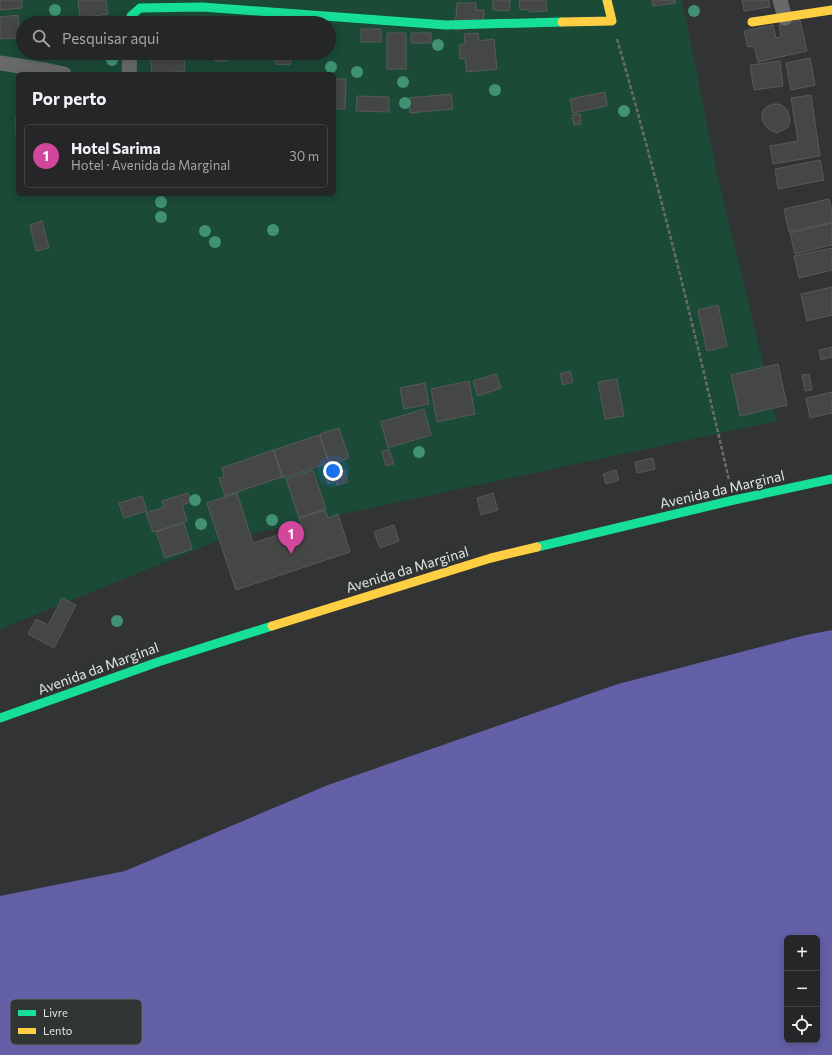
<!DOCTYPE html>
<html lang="pt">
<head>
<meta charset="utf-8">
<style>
	:root { --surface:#252627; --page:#2d2e2f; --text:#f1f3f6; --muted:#a3a5a7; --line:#424344; --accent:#b45309 }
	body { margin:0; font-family:Commissioner,sans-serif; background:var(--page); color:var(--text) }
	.controls { position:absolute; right:12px; bottom:12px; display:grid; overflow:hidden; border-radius:6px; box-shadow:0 2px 10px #0003 }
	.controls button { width:36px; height:36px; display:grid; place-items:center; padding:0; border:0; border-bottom:1px solid var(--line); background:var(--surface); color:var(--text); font:20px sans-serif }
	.you { position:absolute; left:333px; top:471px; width:14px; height:14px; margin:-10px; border:3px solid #fff; border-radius:50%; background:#1a73e8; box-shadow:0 0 0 6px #1a73e833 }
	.badge { display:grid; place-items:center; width:26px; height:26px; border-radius:50%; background:var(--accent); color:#fff; font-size:13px; font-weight:700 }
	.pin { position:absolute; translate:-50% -33px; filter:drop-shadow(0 1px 2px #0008) }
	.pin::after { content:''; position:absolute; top:21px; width:14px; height:12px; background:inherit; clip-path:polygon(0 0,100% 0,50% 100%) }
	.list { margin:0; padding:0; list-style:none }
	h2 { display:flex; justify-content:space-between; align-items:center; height:52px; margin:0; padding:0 16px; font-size:17px }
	h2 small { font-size:13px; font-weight:400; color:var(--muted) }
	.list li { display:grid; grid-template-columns:26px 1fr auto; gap:12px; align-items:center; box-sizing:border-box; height:64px; margin:0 8px 8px; padding:0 8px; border:1px solid var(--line); border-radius:6px }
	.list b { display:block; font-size:15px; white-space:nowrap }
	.list p { margin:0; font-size:13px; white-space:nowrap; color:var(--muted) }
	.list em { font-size:13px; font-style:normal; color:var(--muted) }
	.icon { flex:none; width:22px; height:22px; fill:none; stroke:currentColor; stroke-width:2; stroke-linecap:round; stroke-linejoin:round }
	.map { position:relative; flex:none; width:832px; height:1055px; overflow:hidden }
	.search { position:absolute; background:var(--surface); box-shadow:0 2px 10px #0003; left:16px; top:16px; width:320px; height:44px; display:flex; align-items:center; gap:10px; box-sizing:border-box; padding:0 14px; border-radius:22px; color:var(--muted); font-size:15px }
	.panel { position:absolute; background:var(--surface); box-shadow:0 2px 10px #0003; left:16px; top:72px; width:320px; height:124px; border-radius:6px }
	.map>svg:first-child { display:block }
	.green { fill:#1b4a37; fill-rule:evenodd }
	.water { fill:#6360a8; fill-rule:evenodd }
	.building { fill:#454747; stroke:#585a5a }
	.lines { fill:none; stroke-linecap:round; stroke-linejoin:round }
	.path { stroke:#6b6b6c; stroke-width:2.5; stroke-dasharray:4 2; stroke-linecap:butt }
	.street { stroke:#68696a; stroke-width:15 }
	.fast { stroke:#16e098; stroke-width:9 }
	.slow { stroke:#ffcf43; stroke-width:9 }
	.tree { fill:#409273 }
	.labels { text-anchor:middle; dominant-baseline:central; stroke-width:3.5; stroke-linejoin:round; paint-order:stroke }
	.street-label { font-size:14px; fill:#e2e5e6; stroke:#303435 }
	.key { fill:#303435; stroke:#65696a; stroke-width:1 }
	.key-label { font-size:11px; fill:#e2e5e6 }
</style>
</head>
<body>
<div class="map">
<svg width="832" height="1055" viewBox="0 0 832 1055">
	<rect width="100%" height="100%" fill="#313334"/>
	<path class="green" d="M0,0H682L717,173L777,421L218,541L0,629ZM23,23H329V53H23ZM18,74H334V194H18Z"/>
	<path class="water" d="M832,630V1055H0V896L125,871L328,785L618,684L806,635ZM787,938H817V1040H787Z"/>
	<path class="building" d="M0,0H22V8L0,10Z
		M78,0H106L108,14L80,18Z
		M493,0H510L509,11L493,10Z
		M519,0H546L547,11L529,12V9L520,10Z
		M652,0H675L676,3L653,6Z
		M742,0H769L770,7L744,11Z
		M457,3H476V10H484L483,27L455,30Z
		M18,15L19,38L0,39V17Z
		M800,20L807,51L758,62L754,46L748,47L744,31L773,25L776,38L781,37L779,25Z
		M361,29H381V42H361Z
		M387,33H406V69H387Z
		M411,33H431V43H411Z
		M478,33L479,41L494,39L497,69L467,72L465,58L460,59L459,45L465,44L464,34Z
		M150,53H184L185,71L152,74Z
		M215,53H228V61H215Z
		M264,53H291L290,65L275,64L276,60L263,59Z
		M810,58L815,85L791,90L786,63Z
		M780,61L783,86L754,90L750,65Z
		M334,79H346L345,109H334Z
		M605,92L607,106L573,113L570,99Z
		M451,94L453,109L410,113L409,98Z
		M811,95L820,156L773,164L770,146L798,141L791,98Z
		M357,96L389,97V112L356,111Z
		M773,104H778L783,106L788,111L789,116L790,122L787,128L777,133L770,130L764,124L762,118L763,110L768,106Z
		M580,114L581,124L574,125L572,115Z
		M16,116H18V134H16Z
		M820,160L824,180L778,189L775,169Z
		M829,199L832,211V222L789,232L784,209Z
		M42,221L49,248L36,251L30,225Z
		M832,223V245L795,254L790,233Z
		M832,248V270L799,278L794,256Z
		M832,287V315L807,321L801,294Z
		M718,305L727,346L707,351L698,310Z
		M832,347V357L821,360L819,350Z
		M778,364L787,405L740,416L731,375Z
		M570,371L573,382L563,385L560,374Z
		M496,374L501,388L478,396L473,381Z
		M809,374L812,390L805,391L802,375Z
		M617,379L624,416L605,419L598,382Z
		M469,381L475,414L437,422L431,389Z
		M425,383L429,404L404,409L400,388Z
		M832,392V413L810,418L806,398Z
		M424,409L431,435L388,448L381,422Z
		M339,428L349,458L330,465L320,434Z
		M319,435L329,463L283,478L274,450Z
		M389,449L394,464L386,466L382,452Z
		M273,450L282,477L225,496L219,478L224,477L222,468Z
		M653,458L655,469L637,473L635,462Z
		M313,470L326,509L299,518L286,479Z
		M344,470L348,482L337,485L333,474Z
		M616,470L619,480L606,484L603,474Z
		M331,473L334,482L328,484L325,475Z
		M188,493L191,502L182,505L187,521L153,532L146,513L164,507L162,501Z
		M237,493L253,543L302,527L299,518L325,510L328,518L338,514L350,552L236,590L207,503Z
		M493,493L498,510L481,515L477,498Z
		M142,496L147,511L124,518L119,503Z
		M184,523L192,549L165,558L156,532Z
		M394,525L399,541L380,548L374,532Z
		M62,598L76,605L54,648L28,634L36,619L48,625Z"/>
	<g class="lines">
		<path class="path" d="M617,39C659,185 695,332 729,480"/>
		<path class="street" d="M780,0L785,18
			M0,63L45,70L64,74
			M129,74L130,53"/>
		<path class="fast" d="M131,23V16L140,8L202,7L446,25L562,22
			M537,547L734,500L832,479
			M0,718L158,662L272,626"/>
		<path class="slow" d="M562,22L612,21L607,0
			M752,22L832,10
			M272,626L491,558L537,547"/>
	</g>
	<g class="tree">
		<circle cx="55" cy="10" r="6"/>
		<circle cx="694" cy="11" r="6"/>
		<circle cx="438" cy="45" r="6"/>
		<circle cx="112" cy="60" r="6"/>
		<circle cx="331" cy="67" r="6"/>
		<circle cx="357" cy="72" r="6"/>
		<circle cx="403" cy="82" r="6"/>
		<circle cx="495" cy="90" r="6"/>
		<circle cx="405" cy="103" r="6"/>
		<circle cx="624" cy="111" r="6"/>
		<circle cx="161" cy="202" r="6"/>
		<circle cx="161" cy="217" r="6"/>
		<circle cx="273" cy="230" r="6"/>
		<circle cx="205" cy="231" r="6"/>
		<circle cx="215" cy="242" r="6"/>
		<circle cx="419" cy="452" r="6"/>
		<circle cx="195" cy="500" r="6"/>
		<circle cx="272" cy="520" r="6"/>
		<circle cx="201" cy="524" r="6"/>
		<circle cx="117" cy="621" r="6"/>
	</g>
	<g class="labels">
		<g class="street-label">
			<text transform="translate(722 489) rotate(-13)">Avenida da Marginal</text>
			<text transform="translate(407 569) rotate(-17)">Avenida da Marginal</text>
			<text transform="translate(98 668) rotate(-20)">Avenida da Marginal</text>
		</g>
	</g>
	<rect x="10" y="999" width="132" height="46" rx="6" class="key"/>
	<rect x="18" y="1010" width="18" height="6" fill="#16e098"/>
	<rect x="18" y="1028" width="18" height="6" fill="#ffcf43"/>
	<g class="key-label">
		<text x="43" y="1017">Livre</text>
		<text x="43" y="1035">Lento</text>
	</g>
</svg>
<div class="controls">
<button>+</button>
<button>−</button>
<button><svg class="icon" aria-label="locate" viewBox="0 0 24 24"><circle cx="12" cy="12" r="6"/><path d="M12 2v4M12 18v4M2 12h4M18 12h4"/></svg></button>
</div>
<div class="you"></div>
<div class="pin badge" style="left:291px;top:554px;background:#d1479c">1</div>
<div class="search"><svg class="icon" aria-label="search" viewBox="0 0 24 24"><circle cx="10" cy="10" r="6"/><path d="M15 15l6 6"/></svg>Pesquisar aqui</div>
<section class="panel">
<h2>Por perto<small></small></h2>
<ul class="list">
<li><span class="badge" style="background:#d1479c">1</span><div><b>Hotel Sarima</b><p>Hotel · Avenida da Marginal</p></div><em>30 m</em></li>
</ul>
</section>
</div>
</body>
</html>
